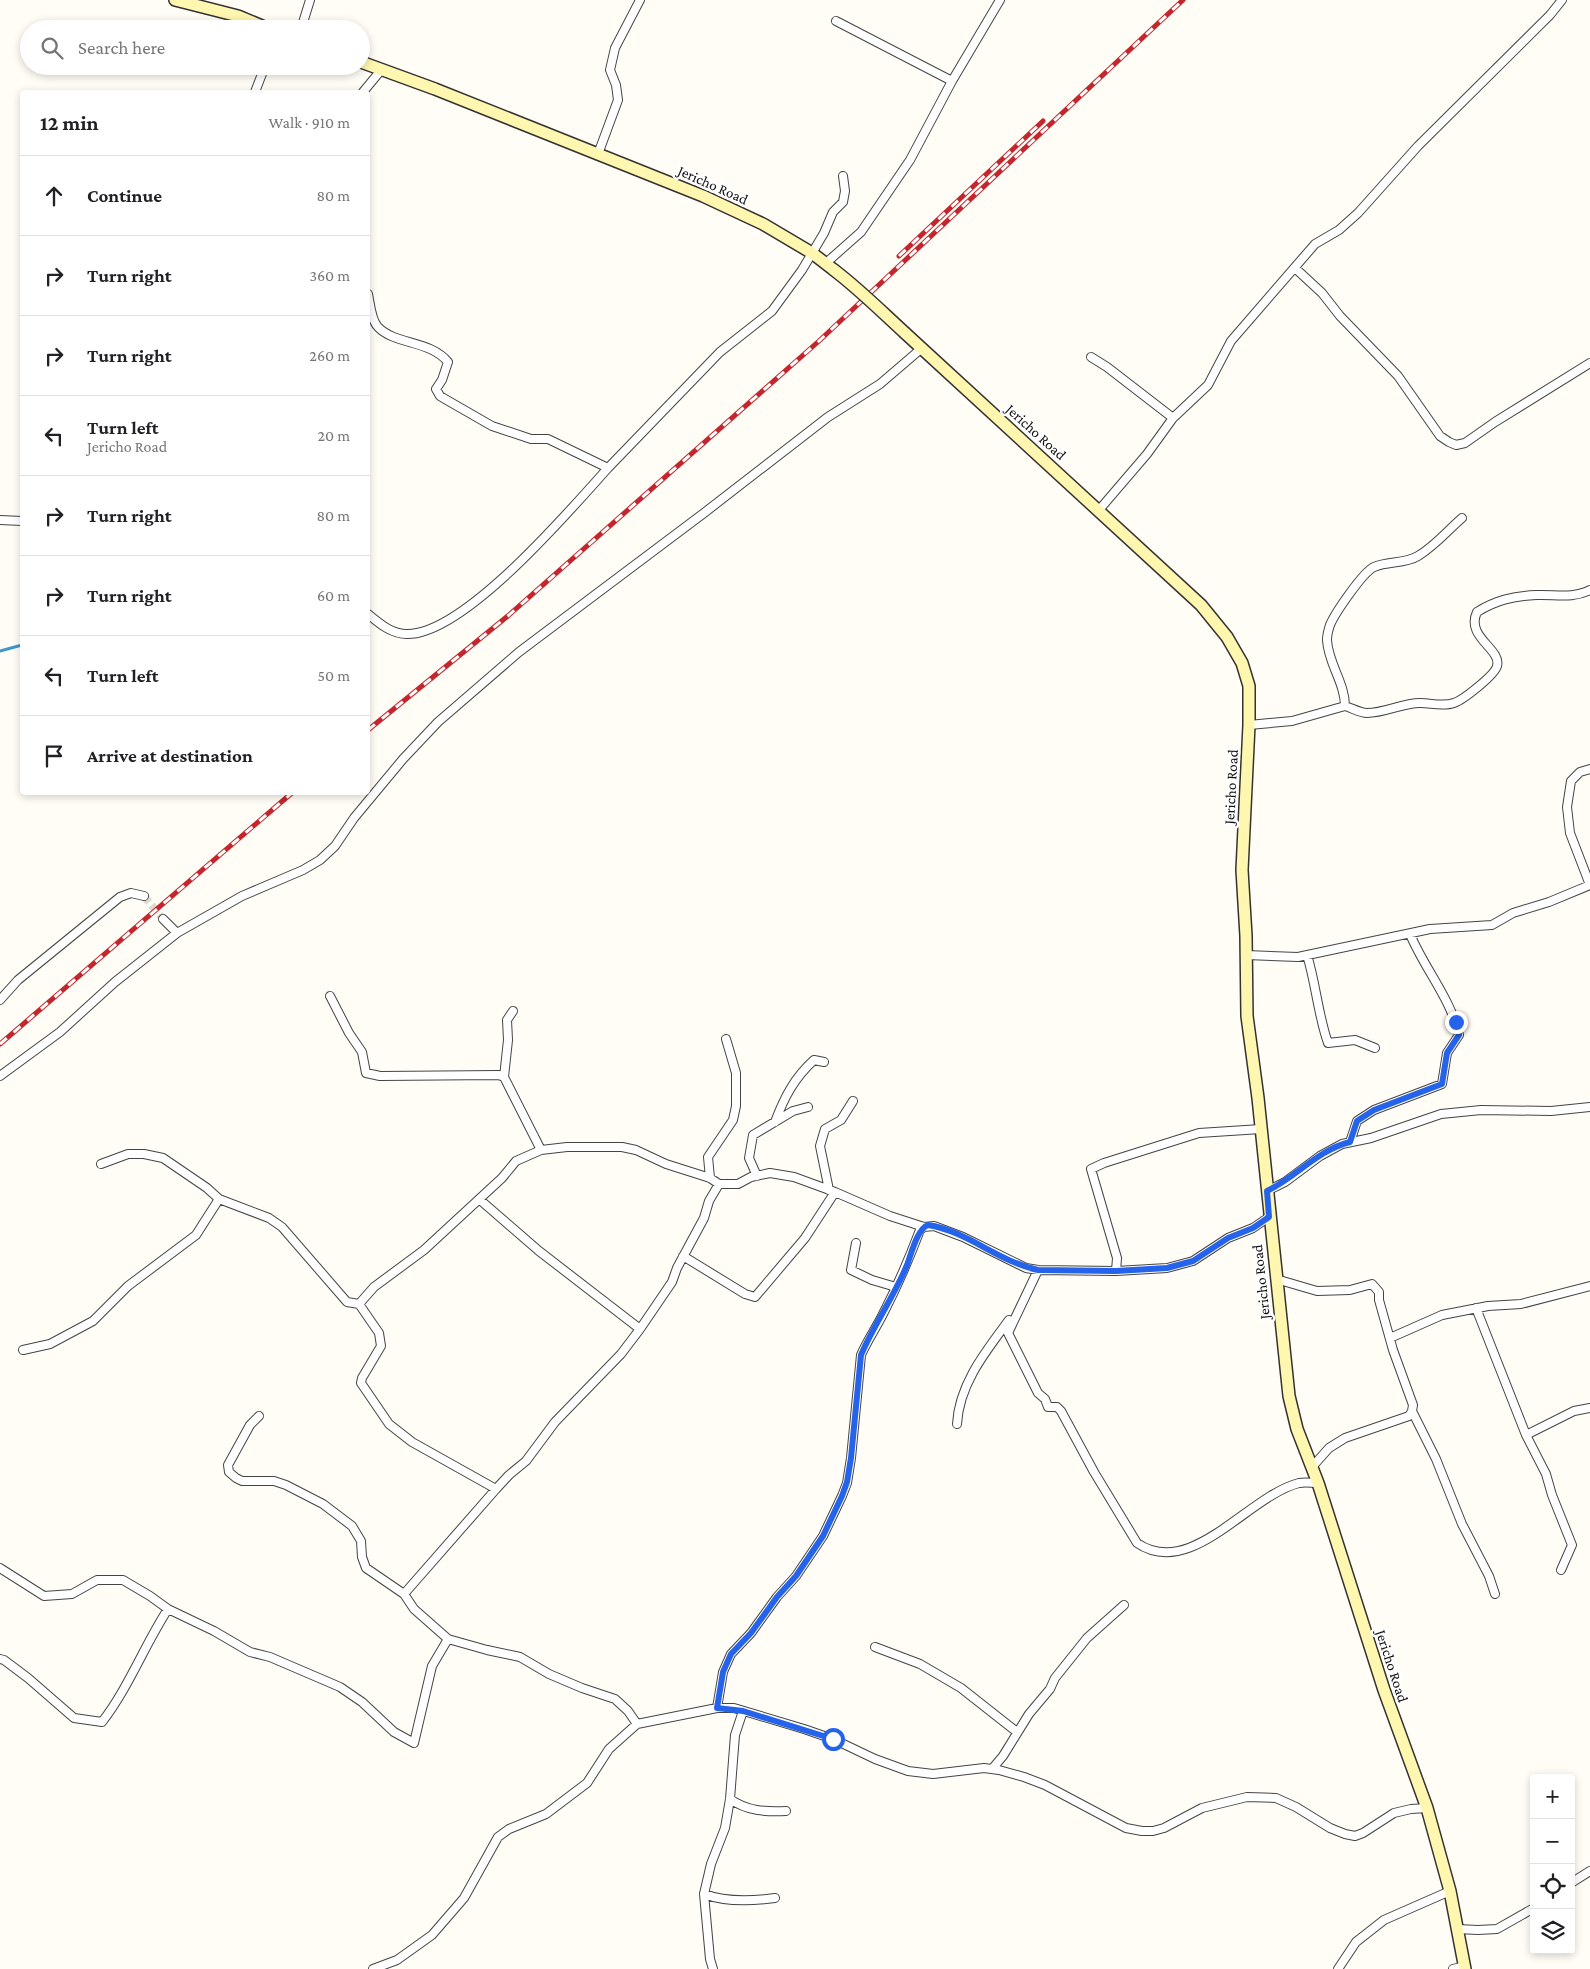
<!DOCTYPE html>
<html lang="en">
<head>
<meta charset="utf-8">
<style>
	:root { --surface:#fff; --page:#f6f6f6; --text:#202124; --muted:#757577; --line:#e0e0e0 }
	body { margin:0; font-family:"Crimson Pro",serif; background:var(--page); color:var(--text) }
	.controls { position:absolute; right:15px; bottom:15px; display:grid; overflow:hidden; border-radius:5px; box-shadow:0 2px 8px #0003 }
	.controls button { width:45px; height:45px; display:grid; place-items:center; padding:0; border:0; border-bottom:1px solid var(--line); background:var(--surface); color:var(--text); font:25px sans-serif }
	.stop { position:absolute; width:15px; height:15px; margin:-11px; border:4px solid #2563eb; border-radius:50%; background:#fff }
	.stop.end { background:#2563eb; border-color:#fff; box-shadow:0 1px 5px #0008 }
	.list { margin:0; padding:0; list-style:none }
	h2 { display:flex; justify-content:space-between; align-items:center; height:65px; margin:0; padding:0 20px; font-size:21px }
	h2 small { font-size:16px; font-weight:400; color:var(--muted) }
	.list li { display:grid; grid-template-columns:32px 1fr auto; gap:15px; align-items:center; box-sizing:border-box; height:80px; padding:0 20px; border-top:1px solid var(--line) }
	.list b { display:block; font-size:19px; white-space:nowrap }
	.list p { margin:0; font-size:16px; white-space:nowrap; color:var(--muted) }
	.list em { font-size:16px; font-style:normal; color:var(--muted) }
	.icon { flex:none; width:28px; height:28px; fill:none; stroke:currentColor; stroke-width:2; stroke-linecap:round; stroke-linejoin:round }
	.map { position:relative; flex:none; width:1590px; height:1969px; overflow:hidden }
	.search { position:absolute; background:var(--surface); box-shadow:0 2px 8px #0003; left:20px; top:20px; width:350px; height:55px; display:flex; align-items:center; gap:12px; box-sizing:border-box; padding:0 18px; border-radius:28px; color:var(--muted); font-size:19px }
	.panel { position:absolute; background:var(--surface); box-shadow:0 2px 8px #0003; left:20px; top:90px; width:350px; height:705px; border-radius:5px }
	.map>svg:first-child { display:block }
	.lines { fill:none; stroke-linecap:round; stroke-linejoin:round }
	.stream { stroke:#3f96cf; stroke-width:3 }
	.street-tunnel { stroke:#dbdad3; stroke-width:8; stroke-dasharray:8 4; stroke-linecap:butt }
	.street-casing { stroke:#444; stroke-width:10 }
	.secondary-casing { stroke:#333; stroke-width:14 }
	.street { stroke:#fff; stroke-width:8 }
	.secondary { stroke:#fff6b0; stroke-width:11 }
	.rail-casing { stroke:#c4262e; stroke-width:5 }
	.rail { stroke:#fff; stroke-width:3; stroke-dasharray:9; stroke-linecap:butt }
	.secondary-bridge-casing { stroke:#333; stroke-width:14; stroke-linecap:butt }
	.secondary-bridge { stroke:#fff6b0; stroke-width:11 }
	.route { stroke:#2563eb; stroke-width:6 }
	.labels { text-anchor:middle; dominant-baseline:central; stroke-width:5; stroke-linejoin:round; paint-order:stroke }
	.street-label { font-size:15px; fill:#111; stroke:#fff }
</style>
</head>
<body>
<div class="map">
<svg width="1590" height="1969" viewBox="0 0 1590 1969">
	<rect width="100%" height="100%" fill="#fffdf5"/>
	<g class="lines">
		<path class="stream" d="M0,651L22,645"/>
		<path class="street-tunnel" d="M144,896L163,919"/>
		<defs>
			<path id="street" d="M836,21L952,81
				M301,29L310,0
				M255,92L265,66
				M363,92L382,69
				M598,154L618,100L616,85L610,70L615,48L640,0
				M826,263L861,232L910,160L952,81L1000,0
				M1295,268L1322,293L1340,316L1398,376L1440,436L1449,442L1456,445L1465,443L1495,422L1590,363
				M368,294C370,303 371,320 378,327C395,345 430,340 448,362L442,380L436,389L440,396L445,399L492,426L531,439H548L608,468L720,352L772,311L802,270L824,233L833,212L843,202L845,191L843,176
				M1091,357L1107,367L1173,418
				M1099,510L1147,454L1173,418L1208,385L1231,341L1315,244L1339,230L1358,213L1418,146L1550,15L1562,0
				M0,520L22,521
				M368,614C379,623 391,634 407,634C464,635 570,510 608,468
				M1345,706C1352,708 1360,713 1367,713C1385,713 1402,703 1420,703C1431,703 1443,707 1454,703C1463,700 1495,675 1497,666C1502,649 1465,637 1477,612C1496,600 1514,596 1536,595C1555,594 1572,599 1590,590
				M1249,725L1292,721L1345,706C1345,683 1328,663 1327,640C1327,636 1329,628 1330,625C1335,613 1363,572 1374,567C1388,561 1405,564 1418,556C1435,546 1448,530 1462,518
				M1590,885L1570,833L1567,807L1571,781L1580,772L1590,769
				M163,919L177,933L242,896L303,870L320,860L335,846L354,818L403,759L438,722L519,652L704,513L828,417L880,384L922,348
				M1246,955L1298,957L1430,929L1492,925L1513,913L1549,902L1590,885
				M1307,955C1316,984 1318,1015 1328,1043L1355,1040L1375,1048
				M330,996L349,1033L362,1052L366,1073L380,1076L499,1075L504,1077L541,1150
				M0,1000L18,980L120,897L131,893L144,896
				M0,1076L60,1032L115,982L177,933
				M504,1077L508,1040L507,1020L513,1011
				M775,1122C784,1098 794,1078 814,1060L824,1062
				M1350,1142L1357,1121L1374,1110L1442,1084L1447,1053L1459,1035C1451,999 1424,968 1410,934
				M101,1164L128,1154H144L163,1158L207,1188L219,1199L269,1218L282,1227L347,1302L359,1304L374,1287L424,1250L502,1178L516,1161L541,1150L567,1147H622L636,1150L666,1164L710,1178L719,1184H738L751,1177L770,1173L794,1177L835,1192L890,1216L924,1227L934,1226L963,1237L1026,1268L1038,1270L1116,1271L1167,1268L1193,1261L1228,1238L1253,1228L1269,1217
				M757,1176L749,1158L753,1135L793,1111L808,1107
				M710,1178L708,1157L733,1120L736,1106V1073L726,1039
				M829,1190L820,1146L825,1129L841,1120L853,1101
				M1267,1191L1285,1182L1320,1156L1342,1144L1371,1138L1441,1114L1481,1110L1551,1111L1590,1107
				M479,1199L539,1251L640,1329
				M856,1243L851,1270L872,1280L896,1287
				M683,1256L745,1294L755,1297L805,1238L835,1192
				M1038,1270L1008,1333L1038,1393L1045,1399L1048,1407H1057L1061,1411L1094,1472L1137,1543C1191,1580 1248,1496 1299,1483C1305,1482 1312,1483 1318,1483
				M1116,1271L1117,1258L1091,1169L1104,1163L1199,1133L1261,1129
				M1276,1279L1317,1291L1350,1290L1372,1284L1379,1292V1300L1393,1350L1413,1405L1412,1411L1436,1459L1462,1524L1489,1576L1495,1594
				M359,1304L379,1333L381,1346L362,1378L361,1383L389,1424L412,1442L496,1489
				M1476,1308L1526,1435L1546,1474L1552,1495L1572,1545L1561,1570
				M1390,1338L1442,1315L1488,1306L1521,1304L1590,1286
				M23,1350L50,1344L93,1321L128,1286L196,1235L219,1199
				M259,1416L250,1425L228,1465L229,1472L236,1478L242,1481H274L286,1485L323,1504L352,1526L361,1541L362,1557L366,1568L404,1594L414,1609L448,1639L487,1650L520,1657L549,1674L582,1688L615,1699L628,1711L637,1724
				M957,1424C959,1384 986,1351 1009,1320
				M1526,1435L1574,1411L1590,1408
				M1312,1467L1329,1448L1345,1438L1409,1416L1412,1411
				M0,1568L44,1596L72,1594L97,1580H123L150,1596L168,1609L214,1631L250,1652L270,1657L340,1687L362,1702L394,1732L414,1743L432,1666L448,1639
				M404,1594L496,1489L509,1475L526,1461L555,1422L621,1354L640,1329L672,1282L677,1268L704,1218L709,1201L719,1184
				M875,1647L920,1664L961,1688L1017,1732
				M0,1659L4,1660L28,1678L74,1718L102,1722C129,1687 144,1646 168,1609
				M717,1708L723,1672L731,1654L751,1633L777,1597L796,1576L823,1536L842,1496L847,1483L851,1458L861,1355C867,1341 876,1328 883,1314C897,1287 909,1259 920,1230L924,1227
				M992,1769L1003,1756L1029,1714L1050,1689L1055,1678L1087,1638L1124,1605
				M730,1799C747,1811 765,1812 786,1811
				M1571,1883L1590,1871
				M704,1894C725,1902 753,1901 775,1898
				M1457,1929L1478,1930L1497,1929L1534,1908
				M373,1969L397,1960L432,1935L464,1898L498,1837L509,1829L546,1814L587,1783L609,1749L637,1724L717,1708H734L804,1729L833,1739L875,1759L908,1771L933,1774L984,1768L999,1770L1024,1777L1045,1785L1126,1828L1142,1831H1153L1164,1828L1202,1808L1247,1797L1276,1798L1296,1807L1330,1828L1345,1834L1355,1836L1363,1833L1394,1813L1411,1809L1427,1808
				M713,1969L710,1959L704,1894L711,1864L725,1828L730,1799L735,1735L743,1711
				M1338,1969L1356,1942L1384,1920L1450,1891
				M1453,1969L1465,1966"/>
			<path id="secondary" d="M175,0L238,16L269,29
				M361,62L435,89L703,196L763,224L812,253L834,270
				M905,333L1201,605L1227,637L1242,663L1249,686V725L1242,870L1246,936L1247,1016L1258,1098L1289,1396L1297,1429L1318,1483L1384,1690L1427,1808L1450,1891L1465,1969"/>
		</defs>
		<use href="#street" class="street-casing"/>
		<use href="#secondary" class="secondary-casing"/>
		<use href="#street" class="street"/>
		<use href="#secondary" class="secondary"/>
		<defs>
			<path id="rail" d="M899,256L1043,121
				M368,730L509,615L819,341L1183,0
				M0,1044L293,792"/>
		</defs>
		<use href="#rail" class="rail-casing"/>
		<use href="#rail" class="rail"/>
		<defs>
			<path id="secondary-bridge" d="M834,270C859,289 881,311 905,333"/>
		</defs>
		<use href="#secondary-bridge" class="secondary-bridge-casing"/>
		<use href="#secondary-bridge" class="secondary-bridge"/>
	</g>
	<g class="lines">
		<path class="route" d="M833,1739L743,1711L717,1708L723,1672L731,1654L751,1633L777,1597L796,1576L823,1536L842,1496L847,1482L851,1458L861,1355C874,1324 894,1297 907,1265C911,1255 917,1229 928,1225C967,1231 999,1262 1038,1270L1116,1271L1167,1268L1193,1261L1228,1238L1253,1228L1269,1217L1267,1191C1296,1177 1318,1150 1350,1142L1357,1121L1374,1110L1442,1084L1447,1053L1459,1035L1456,1022"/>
	</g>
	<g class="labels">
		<g class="street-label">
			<text transform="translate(713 185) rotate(24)">Jericho Road</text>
			<text transform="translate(1036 432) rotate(42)">Jericho Road</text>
			<text transform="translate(1231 787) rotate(-87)">Jericho Road</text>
			<text transform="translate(1261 1282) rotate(-96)">Jericho Road</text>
			<text transform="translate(1392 1666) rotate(72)">Jericho Road</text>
		</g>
	</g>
</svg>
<div class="controls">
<button>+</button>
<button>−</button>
<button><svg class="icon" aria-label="locate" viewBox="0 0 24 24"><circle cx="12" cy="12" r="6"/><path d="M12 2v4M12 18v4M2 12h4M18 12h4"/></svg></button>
<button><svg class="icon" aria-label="layers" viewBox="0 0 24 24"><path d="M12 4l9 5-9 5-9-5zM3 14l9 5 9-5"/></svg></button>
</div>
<div class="stop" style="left:833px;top:1739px"></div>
<div class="stop end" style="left:1456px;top:1022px"></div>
<div class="search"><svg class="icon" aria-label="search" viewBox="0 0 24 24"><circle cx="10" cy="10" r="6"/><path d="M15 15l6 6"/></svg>Search here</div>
<section class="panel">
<h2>12 min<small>Walk · 910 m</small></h2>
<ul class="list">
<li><svg class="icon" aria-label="ahead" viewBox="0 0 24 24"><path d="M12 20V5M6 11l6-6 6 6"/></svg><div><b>Continue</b></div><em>80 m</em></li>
<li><svg class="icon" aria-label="right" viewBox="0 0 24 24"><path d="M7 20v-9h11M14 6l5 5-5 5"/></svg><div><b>Turn right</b></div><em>360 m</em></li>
<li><svg class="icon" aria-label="right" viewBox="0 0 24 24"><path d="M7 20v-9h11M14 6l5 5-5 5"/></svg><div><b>Turn right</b></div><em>260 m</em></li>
<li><svg class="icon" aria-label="left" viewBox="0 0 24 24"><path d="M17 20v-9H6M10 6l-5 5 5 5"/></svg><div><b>Turn left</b><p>Jericho Road</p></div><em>20 m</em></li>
<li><svg class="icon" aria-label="right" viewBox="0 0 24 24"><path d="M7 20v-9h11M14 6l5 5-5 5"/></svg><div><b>Turn right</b></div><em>80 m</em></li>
<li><svg class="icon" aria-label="right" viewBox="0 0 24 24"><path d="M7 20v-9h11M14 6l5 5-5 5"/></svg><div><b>Turn right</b></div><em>60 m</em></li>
<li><svg class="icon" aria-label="left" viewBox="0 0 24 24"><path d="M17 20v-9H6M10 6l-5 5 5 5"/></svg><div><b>Turn left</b></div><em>50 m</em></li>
<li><svg class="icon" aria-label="arrive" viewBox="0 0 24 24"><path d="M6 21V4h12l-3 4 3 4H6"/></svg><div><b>Arrive at destination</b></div></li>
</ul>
</section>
</div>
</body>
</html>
